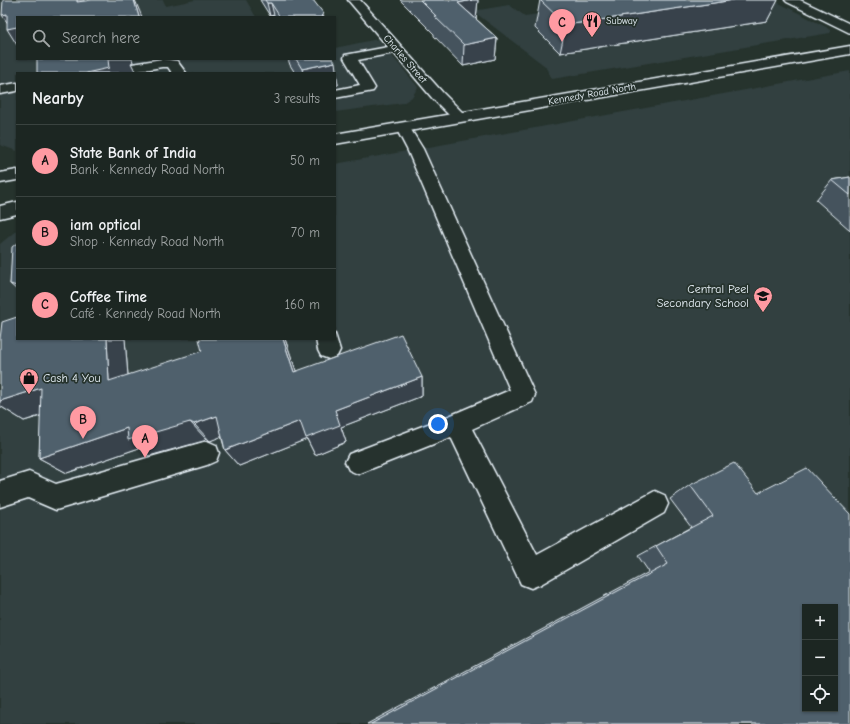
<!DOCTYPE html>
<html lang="en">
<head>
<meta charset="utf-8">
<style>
	:root { --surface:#1c2622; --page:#29322f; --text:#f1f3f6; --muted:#a0a5a5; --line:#3a4340; --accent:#ff9aa2 }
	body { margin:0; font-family:"Comic Neue",sans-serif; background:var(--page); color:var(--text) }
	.controls { position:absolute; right:12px; bottom:12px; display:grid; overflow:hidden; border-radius:0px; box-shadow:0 1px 3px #0004 }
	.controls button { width:36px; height:36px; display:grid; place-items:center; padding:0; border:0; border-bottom:1px solid var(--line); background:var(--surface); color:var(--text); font:20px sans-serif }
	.you { position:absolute; left:438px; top:424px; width:14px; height:14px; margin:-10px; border:3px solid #fff; border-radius:50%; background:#1a73e8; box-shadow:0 0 0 6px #1a73e833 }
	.badge { display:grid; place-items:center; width:26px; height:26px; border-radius:50%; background:var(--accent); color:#111; font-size:13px; font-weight:700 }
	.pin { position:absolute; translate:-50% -33px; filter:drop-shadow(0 1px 2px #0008) }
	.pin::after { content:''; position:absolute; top:21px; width:14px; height:12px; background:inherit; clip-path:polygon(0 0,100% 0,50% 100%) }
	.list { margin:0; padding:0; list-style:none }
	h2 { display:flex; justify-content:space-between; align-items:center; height:52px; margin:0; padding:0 16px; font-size:17px }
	h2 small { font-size:13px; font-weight:400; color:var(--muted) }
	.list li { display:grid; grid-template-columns:26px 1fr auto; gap:12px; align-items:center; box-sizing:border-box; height:72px; padding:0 16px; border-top:1px solid var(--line) }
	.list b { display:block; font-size:15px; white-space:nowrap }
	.list p { margin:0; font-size:13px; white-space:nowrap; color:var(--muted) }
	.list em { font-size:13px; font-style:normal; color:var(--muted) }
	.icon { flex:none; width:22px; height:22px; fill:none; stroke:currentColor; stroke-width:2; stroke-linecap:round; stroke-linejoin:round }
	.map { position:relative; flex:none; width:850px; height:724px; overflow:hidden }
	.search { position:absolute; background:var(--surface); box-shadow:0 1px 3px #0004; left:16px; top:16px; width:320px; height:44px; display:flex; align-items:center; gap:10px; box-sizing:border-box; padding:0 14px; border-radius:0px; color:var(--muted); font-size:15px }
	.panel { position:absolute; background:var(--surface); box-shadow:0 1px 3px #0004; left:16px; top:72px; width:320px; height:268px; border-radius:0px }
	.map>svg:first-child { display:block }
	.built { fill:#324040; fill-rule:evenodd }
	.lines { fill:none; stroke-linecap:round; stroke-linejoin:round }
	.minor-casing { stroke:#e8f1f8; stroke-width:3 }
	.major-casing { stroke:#e8f1f8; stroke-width:3 }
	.minor { fill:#26332d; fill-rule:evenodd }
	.major { fill:#26332d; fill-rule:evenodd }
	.wall { fill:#44535d; stroke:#e8f1f8 }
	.shaded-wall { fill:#37434c; stroke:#e8f1f8 }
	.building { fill:#4f606c; stroke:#e8f1f8; fill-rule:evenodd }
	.labels { text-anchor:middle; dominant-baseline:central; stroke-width:3.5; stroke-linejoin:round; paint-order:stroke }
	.far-poi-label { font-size:10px; fill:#e8f1f8; stroke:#26332d; text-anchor:start }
	.far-street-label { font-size:10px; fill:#e8f1f8; stroke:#26332d }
	.poi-label { font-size:12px; fill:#e8f1f8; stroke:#26332d; text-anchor:end }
</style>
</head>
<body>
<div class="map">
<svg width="850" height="724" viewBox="0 0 850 724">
	<rect width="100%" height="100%" fill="#26332d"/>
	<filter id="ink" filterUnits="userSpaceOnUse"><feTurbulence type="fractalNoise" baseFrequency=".025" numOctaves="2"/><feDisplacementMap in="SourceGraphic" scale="8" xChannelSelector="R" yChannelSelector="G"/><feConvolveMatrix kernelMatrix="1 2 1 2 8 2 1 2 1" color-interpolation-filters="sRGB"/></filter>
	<g filter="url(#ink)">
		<path class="built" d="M0,0H163L166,6L195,0H246L256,17H17V59H281L282,60L335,59V48L378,39L418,87L412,97L403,103L335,112V73H17V151L0,145Z
			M632,0H773L826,27L831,31L830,33L552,79L545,66L473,11L509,5L525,16Z
			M850,71V724H0V244L17,230V339H335V164ZM805,607H835V709H805Z"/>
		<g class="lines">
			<defs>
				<path id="minor" d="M348,0H360L443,93L464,114L466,117L464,120L459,121L454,120L433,99L394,53L358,60L375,88L373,91L335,98V90L360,85L344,58L345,55L388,47Z
					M785,0H800L850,24V33L787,2Z
					M162,59L177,61L186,73H172L168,67H162L126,73H95L97,70L102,69Z
					M17,83V91L0,94V86Z
					M403,124L408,125L423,149L535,395L532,402L472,429L537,555L655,491L664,495L668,504L664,513L541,584L531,588L521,584L451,437L358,474L349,470L345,462L349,454L449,416L510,390L407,149L396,128L398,125Z
					M335,334L340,350L337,356L329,359L321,356L318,350L316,339H335Z
					M207,441L216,445L219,453L216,461L207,465L56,510L28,498L0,507V481L29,472L56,484Z"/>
				<path id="major" d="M850,46V54L335,144V134Z
					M17,170V180L0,183V173Z
					M17,202V214L0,218V206Z"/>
			</defs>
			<use href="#minor" class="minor-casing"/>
			<use href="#major" class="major-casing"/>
			<use href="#minor" class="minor"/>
			<use href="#major" class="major"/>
		</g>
		<path class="wall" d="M260,0H313L324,17H275L274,15L270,16Z
			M400,0H478L476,19L497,38L495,59L463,66L434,36V34Z
			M540,0H778L767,21L560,53L535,28Z
			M288,59H333L338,85L335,73H295L290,65Z
			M850,177V230L816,200L832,180Z
			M17,243V290L10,284Z
			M17,339H125L128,375L285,339L296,371L422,377V396L341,427L346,442L315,455L307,439L239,466L225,450L221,436L210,441L207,440L149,456L139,448L67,473L39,458L41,416L24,421L0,406V401Z
			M690,485L758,493L850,724H367L649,572L638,556L691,527L670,499Z"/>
		<path class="shaded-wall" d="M77,0H84L86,17L77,2Z
			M134,0H135L142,17H139Z
			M472,0H478L476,19L458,3Z
			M734,0H778L767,21L560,53L566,25Z
			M267,3H271L274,15L270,16Z
			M7,14L17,27V45L7,29L11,28L2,15Z
			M497,38L495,59L463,66L464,45Z
			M86,59H132L133,62L131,63L136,73H86Z
			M335,62L338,85L335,86V73H303L302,69Z
			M107,339H125L130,400L109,381Z
			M283,339H285L303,391L294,372Z
			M422,377V396L341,427L346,442L315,455L307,439L239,466L225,450L300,421L335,410Z
			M41,388L67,407L24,421L0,406V401Z
			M217,416L231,433L210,441L194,424Z
			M190,422L207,440L149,456L139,448L67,473L39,458L127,428Z"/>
		<path class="building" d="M3,0H77V2L92,0H134L139,17H17V27L7,29V14L2,15Z
			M265,0H313L324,14L322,15L323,17H280L271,3H267Z
			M420,0H472L458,3L497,38L464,45L434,16H436Z
			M540,0H734L566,25Z
			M37,59H109H108L109,68L86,73H37Z
			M296,59H333L335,62L302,69Z
			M850,177V195L832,180Z
			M17,243V286L10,284L12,247Z
			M17,317V339H107L109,381L202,351L199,339H283L294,372L401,334L422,377L335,410L340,425L306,438L300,421L225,450L217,416L194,424L190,422L128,440L127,428L39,458L41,388L0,401V339L2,322Z
			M734,463L758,493L807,468L850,514V724H371L668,564L656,546L713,516L690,485ZM805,607H835V709H805Z"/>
	</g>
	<defs>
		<symbol id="restaurant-pin" viewBox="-11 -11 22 30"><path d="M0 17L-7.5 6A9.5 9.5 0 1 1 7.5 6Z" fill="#ff9aa2" stroke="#26332d"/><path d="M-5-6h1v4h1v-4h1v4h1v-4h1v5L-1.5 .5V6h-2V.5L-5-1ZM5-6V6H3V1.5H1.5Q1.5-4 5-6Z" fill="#111"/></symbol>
		<symbol id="school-pin" viewBox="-11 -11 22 30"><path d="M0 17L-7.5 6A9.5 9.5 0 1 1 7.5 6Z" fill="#ff9aa2" stroke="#26332d"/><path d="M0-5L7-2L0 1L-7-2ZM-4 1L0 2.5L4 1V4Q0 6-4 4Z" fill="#111"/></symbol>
		<symbol id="shop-pin" viewBox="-11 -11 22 30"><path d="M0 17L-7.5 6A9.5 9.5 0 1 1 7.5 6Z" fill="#ff9aa2" stroke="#26332d"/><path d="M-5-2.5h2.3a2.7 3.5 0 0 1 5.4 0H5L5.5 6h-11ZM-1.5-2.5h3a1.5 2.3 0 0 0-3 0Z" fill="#111"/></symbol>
	</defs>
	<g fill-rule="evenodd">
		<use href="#restaurant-pin" x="581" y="10" width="22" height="30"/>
		<use href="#school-pin" x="752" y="285" width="22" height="30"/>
		<use href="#shop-pin" x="18" y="367" width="22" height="30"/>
	</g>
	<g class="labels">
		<g class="far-poi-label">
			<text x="606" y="21">Subway</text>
		</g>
		<g class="far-street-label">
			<text transform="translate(405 59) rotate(49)">Charles Street</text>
			<text transform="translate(592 94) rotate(-10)">Kennedy Road North</text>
		</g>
		<g class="poi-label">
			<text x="749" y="289">Central Peel<tspan x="749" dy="14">Secondary School</tspan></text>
			<text x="43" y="378" text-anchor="start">Cash 4 You</text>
		</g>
	</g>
</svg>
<div class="controls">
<button>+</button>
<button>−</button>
<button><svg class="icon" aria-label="locate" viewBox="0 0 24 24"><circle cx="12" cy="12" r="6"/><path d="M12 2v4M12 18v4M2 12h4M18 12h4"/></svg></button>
</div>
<div class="you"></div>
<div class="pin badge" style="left:145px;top:458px">A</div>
<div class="pin badge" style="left:83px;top:439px">B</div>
<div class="pin badge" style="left:562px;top:42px">C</div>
<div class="search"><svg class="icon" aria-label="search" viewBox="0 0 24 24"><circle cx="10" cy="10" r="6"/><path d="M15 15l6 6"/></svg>Search here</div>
<section class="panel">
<h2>Nearby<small>3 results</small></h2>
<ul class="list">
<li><span class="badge">A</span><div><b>State Bank of India</b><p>Bank · Kennedy Road North</p></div><em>50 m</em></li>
<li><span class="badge">B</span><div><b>iam optical</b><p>Shop · Kennedy Road North</p></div><em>70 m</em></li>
<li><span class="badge">C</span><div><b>Coffee Time</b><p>Café · Kennedy Road North</p></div><em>160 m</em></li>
</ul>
</section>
</div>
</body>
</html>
